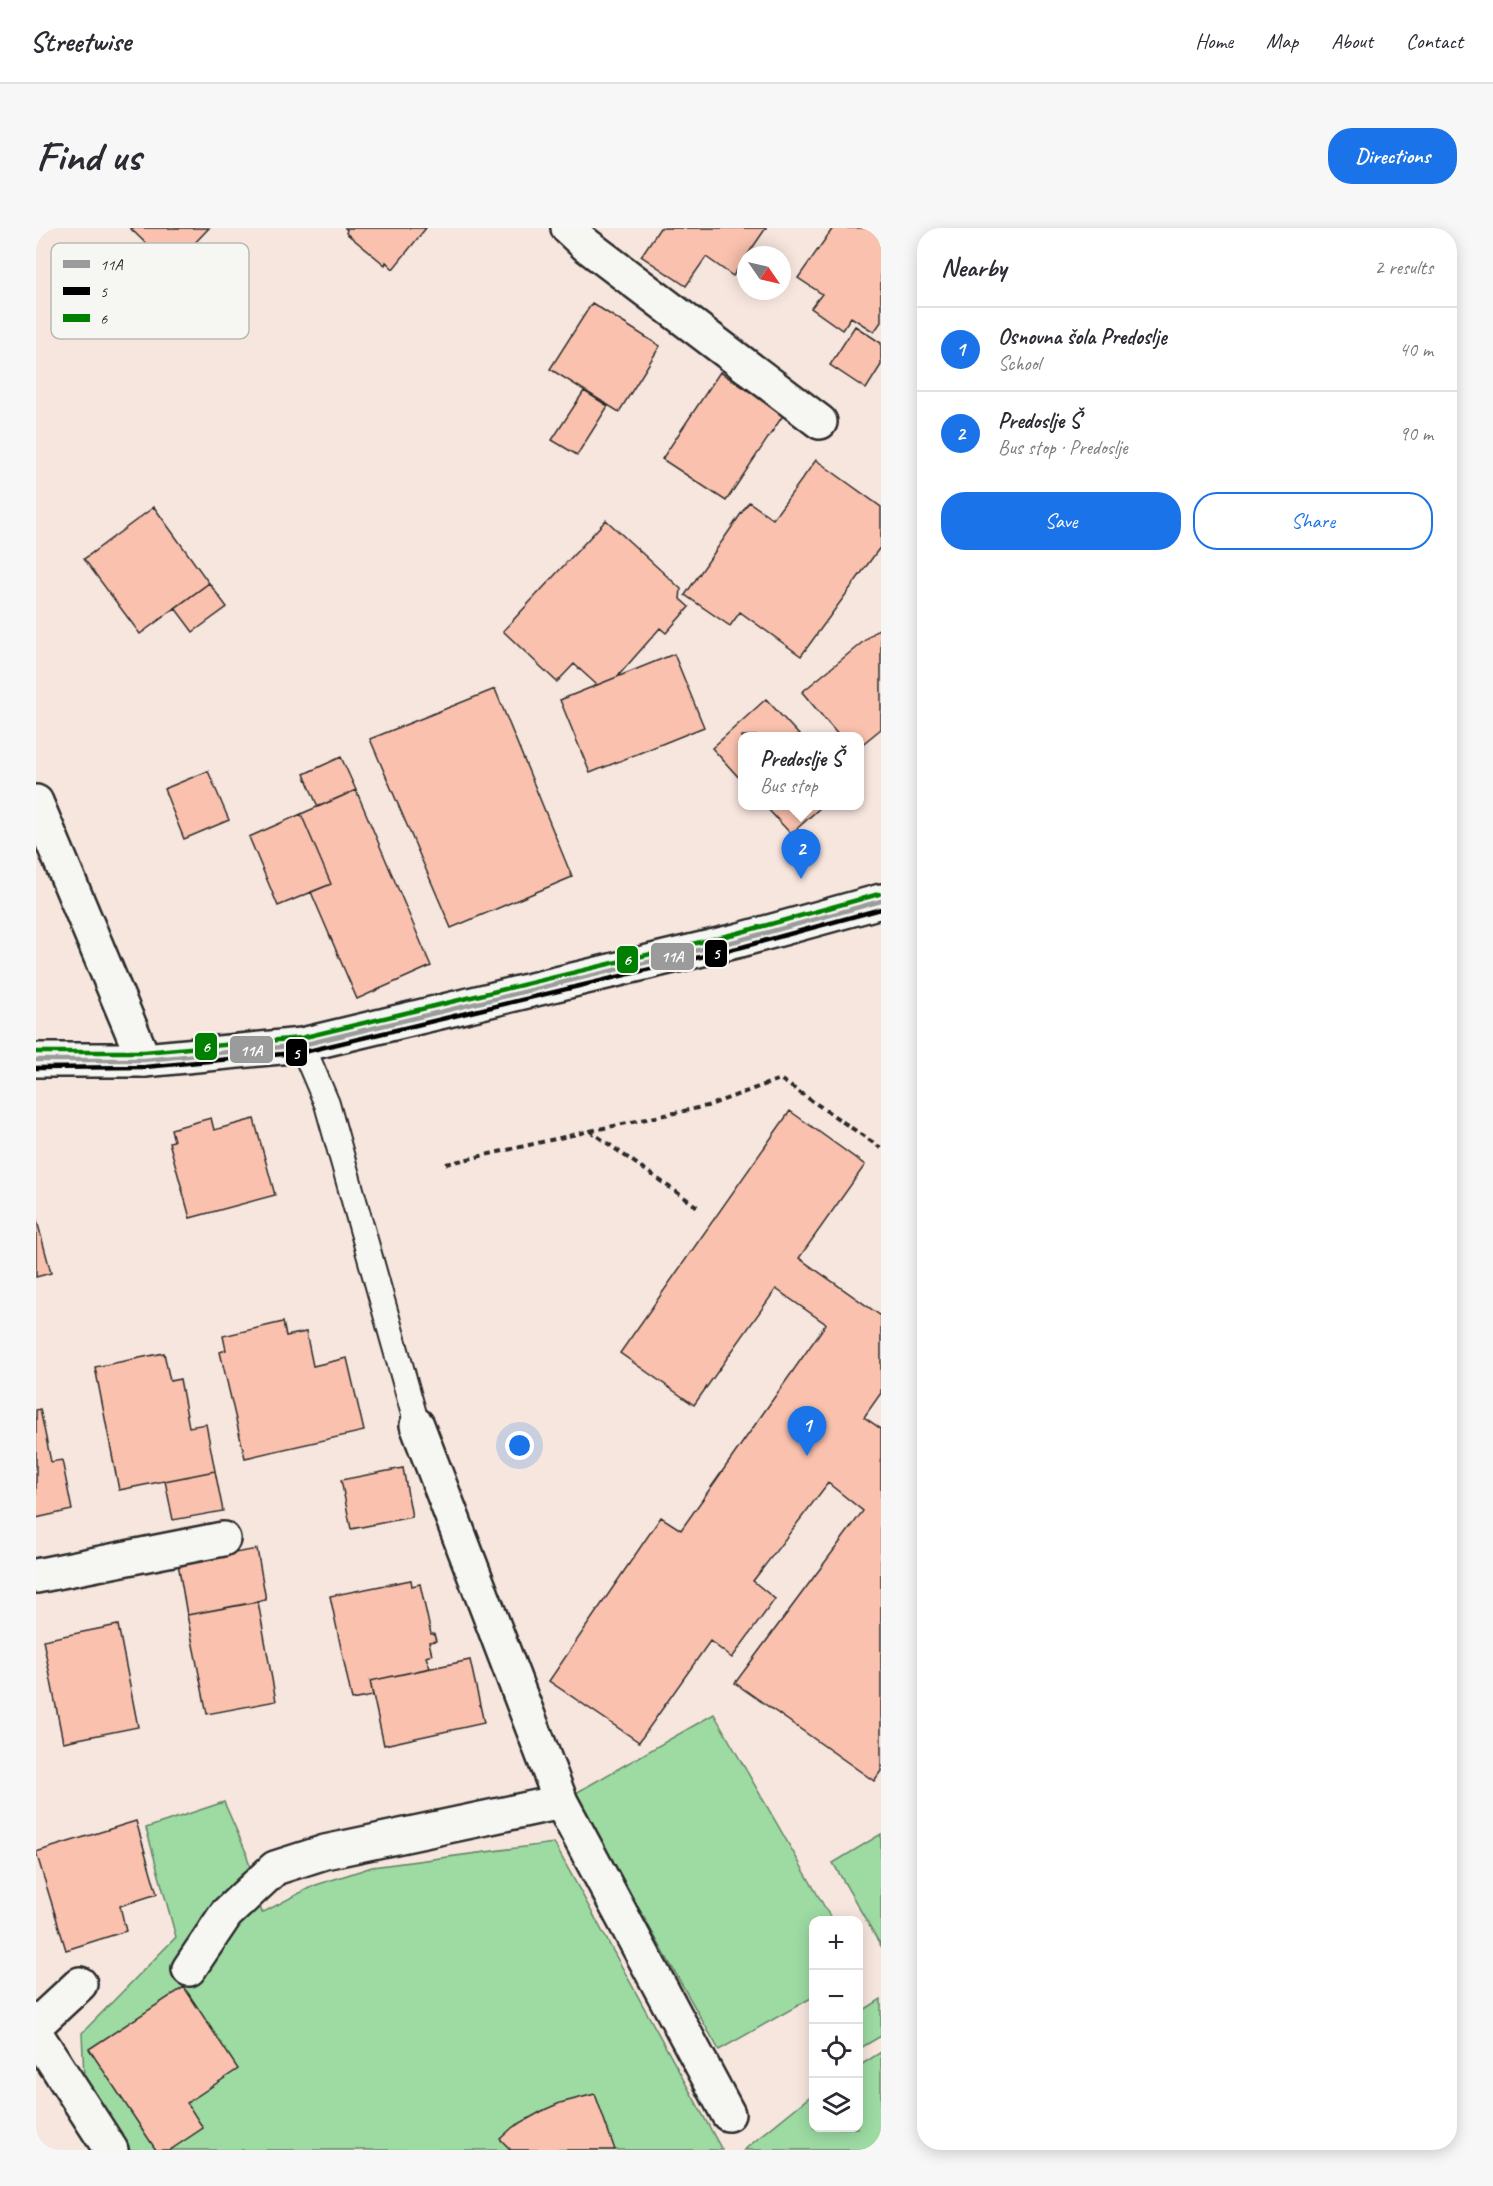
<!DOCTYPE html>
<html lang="en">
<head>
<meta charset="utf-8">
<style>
	:root { --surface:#fff; --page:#f7f7f7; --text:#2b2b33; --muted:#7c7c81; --line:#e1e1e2; --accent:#1a73e8 }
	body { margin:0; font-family:Caveat,sans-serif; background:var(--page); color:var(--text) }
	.controls { position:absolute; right:18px; bottom:18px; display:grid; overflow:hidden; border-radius:12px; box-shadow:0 3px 15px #0003 }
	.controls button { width:54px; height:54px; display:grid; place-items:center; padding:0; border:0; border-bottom:2px solid var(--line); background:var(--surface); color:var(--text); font:30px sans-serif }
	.compass { position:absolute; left:701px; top:18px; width:54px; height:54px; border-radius:50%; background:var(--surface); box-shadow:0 3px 15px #0003; rotate:124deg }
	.you { position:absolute; left:484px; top:1218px; width:21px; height:21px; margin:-15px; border:4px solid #fff; border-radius:50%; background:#1a73e8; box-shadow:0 0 0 9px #1a73e833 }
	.badge { display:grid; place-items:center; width:39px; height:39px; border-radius:50%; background:var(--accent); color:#fff; font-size:20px; font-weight:700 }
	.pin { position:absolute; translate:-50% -50px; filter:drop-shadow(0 2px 3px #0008) }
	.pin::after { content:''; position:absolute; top:32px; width:21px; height:18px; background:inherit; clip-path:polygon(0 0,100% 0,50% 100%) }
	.popup { position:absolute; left:702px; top:504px; width:126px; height:78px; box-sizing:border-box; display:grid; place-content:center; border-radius:12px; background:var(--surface); filter:drop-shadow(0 2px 4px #0005); font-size:20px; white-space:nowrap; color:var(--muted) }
	.popup b { font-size:22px; color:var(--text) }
	.popup::after { content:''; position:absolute; left:50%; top:100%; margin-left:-12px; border:12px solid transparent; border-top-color:var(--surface) }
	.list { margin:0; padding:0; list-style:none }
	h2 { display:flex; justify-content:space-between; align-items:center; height:78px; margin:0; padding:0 24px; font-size:26px }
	h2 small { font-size:20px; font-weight:400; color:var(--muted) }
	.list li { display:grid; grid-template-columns:39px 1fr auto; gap:18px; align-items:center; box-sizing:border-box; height:84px; padding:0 24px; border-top:2px solid var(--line) }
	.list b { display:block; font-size:22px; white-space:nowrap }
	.list p { margin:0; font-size:20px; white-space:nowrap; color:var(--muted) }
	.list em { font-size:20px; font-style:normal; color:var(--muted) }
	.actions { display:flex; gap:12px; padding:18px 24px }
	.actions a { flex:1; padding:14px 0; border:2px solid var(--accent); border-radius:24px; text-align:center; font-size:21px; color:var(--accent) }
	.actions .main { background:var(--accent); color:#fff }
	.icon { flex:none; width:33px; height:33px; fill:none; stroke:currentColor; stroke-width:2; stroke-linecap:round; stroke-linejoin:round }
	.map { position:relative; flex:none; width:845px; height:1922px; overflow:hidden; border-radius:24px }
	header { display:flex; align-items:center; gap:36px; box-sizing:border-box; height:84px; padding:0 30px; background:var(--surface); border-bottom:2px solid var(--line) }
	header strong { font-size:28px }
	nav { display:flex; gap:33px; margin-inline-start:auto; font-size:21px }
	.intro { display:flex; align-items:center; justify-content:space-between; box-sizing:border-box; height:144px; padding:0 36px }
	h1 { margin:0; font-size:42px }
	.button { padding:15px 27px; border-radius:24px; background:var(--accent); color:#fff; font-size:21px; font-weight:700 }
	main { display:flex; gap:36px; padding:0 36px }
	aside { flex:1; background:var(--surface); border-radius:24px; box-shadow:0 3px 15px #0003 }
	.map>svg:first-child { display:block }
	.green { fill:#9ddba3; stroke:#648367; stroke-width:1.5 }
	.building { fill:#fac2ae; stroke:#2b2b2b; stroke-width:1.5 }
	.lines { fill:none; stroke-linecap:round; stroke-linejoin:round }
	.service-casing { stroke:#2b2b2b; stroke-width:28 }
	.minor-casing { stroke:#2b2b2b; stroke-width:38 }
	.tertiary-casing { stroke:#2b2b2b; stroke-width:38 }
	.path { stroke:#2b2b2b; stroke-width:4; stroke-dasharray:6 4.5; stroke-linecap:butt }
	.service { stroke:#f6f6f2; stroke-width:24 }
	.minor { stroke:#f6f6f2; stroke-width:33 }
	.tertiary { stroke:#f6f6f2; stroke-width:33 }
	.bus-1-casing { stroke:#f6f6f2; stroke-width:9 }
	.bus-2-casing { stroke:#f6f6f2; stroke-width:9 }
	.bus-3-casing { stroke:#f6f6f2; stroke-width:9 }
	.bus-1 { stroke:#9b9b9b; stroke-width:4.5 }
	.bus-2 { stroke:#000; stroke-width:4.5 }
	.bus-3 { stroke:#008000; stroke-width:4.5 }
	.key { fill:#f6f6f2; stroke:#b9b9b6; stroke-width:1.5 }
	.key-label { font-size:16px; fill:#2b2b2b }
	.line-badge { stroke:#f6f6f2; stroke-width:2 }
	.badge-label { font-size:16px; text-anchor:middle; font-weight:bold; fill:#fff }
</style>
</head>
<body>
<header>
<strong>Streetwise</strong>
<nav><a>Home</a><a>Map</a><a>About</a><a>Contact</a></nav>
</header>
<div class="intro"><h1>Find us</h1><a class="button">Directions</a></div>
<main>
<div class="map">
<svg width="845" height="1922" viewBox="0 0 845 1922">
	<rect width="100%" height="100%" fill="#f7e6de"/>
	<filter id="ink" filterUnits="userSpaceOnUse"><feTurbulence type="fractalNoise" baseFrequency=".0167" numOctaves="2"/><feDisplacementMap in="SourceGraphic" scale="12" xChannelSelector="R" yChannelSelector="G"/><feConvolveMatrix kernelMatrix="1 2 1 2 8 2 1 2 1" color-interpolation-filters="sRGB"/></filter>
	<g filter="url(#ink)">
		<path class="green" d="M678,1486L796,1692H778L777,1769L683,1822L538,1566Z
			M188,1574L210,1624L226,1685L277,1658L336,1639L518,1615L686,1922H93L48,1849L46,1805L140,1709L110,1600Z
			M845,1606V1718L797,1635Z
			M845,1771V1808L823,1821V1785Z
			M845,1824V1922H708L777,1866L778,1900H822L823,1838Z"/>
		<path class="building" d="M94,0H173L135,40Z
			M309,0H390L357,41L350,34L349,37L310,5L311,2Z
			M624,0H730L697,48L670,29L650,58L605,28Z
			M797,0H834L845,8V94L838,104L815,89L806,102L775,80L786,66L762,50Z
			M64,17L106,54L62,104L20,67Z
			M556,75L624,118L583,184L514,141Z
			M819,98L845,115V137L830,161L794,137Z
			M684,144L748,186L690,273L626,231Z
			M548,163L572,178L541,227L516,212Z
			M780,232L845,279V318L765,428L704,384L694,398L649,367L713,274L737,291Z
			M118,279L173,355L104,406L48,331Z
			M570,292L645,361L644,371L653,379L630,405L624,400L581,449L561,457L538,436L521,454L467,403Z
			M173,355L191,379L157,404L139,380Z
			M845,399V501L824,518V508H803L766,464Z
			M638,426L668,499L554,545L524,472Z
			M459,461L536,649L415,700L334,511Z
			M730,471L764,508H706V553L676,520Z
			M305,529L320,562L282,579L268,546Z
			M172,543L193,592L148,611L128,561Z
			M320,562L395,738L321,771L275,664L295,656L265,586Z
			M729,578H786L755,606Z
			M265,586L295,656L242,678L213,609Z
			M754,883L829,937L763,1030L845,1088V1165L828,1189L845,1201V1543L838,1553L699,1455L827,1283L792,1255L717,1353L739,1371L696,1430L674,1413L603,1514L513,1453L625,1289L645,1302L790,1096L740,1061L658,1177L584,1125Z
			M175,890L178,902L218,891L239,967L154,990L133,914L138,913L135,901Z
			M0,989L15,1045L0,1049Z
			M247,1094L250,1108L270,1104L277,1138L311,1130L328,1203L209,1230L184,1124L190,1122L187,1108Z
			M128,1125L134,1153L144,1151L153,1199L170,1196L179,1243L83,1262L59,1139Z
			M4,1181L15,1234L26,1232L36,1282L0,1290V1182Z
			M367,1240L376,1289L315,1301L305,1252Z
			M179,1243L187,1283L137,1292L129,1253Z
			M221,1321L230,1372L151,1387L142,1335Z
			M375,1352L376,1358L384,1356L395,1406H398L400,1413L393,1414L396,1427L390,1429L394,1440L334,1453L337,1468L316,1472L294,1368Z
			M222,1374L240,1473L171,1486L151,1387Z
			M82,1397L102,1499L27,1514L7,1412Z
			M434,1432L448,1495L348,1517L334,1453Z
			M100,1593L121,1666L84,1678L90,1703L30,1722L0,1624Z
			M148,1759L202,1841L151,1875L167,1900L134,1922H120L53,1821Z
			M559,1866L579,1922H473L474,1921L464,1911L477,1899L508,1882L524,1875Z"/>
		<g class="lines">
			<defs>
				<path id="service" d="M266,817L291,876L381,1197"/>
				<path id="minor" d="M532,0L549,16L784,194
					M0,574L108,832
					M381,1197L525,1574L692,1886
					M0,1348L187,1311
					M153,1741L190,1686L239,1640L289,1624L525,1574
					M0,1797L44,1756
					M0,1806L75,1922"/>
				<path id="tertiary" d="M0,832H108L266,817L704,712L845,673"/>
			</defs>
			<use href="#service" class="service-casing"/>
			<use href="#minor" class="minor-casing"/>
			<use href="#tertiary" class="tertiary-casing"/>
			<path class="path" d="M554,903L671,878L744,851L845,920
				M410,936L554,903L663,980"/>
			<use href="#service" class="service"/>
			<use href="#minor" class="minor"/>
			<use href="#tertiary" class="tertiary"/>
			<defs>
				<path id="bus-1" d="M0,832H108L266,817L704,712L845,673"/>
				<path id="bus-2" d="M0,840L109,839L268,824L706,719L845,681"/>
				<path id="bus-3" d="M0,824H108L265,810L702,705L843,666"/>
			</defs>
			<use href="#bus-1" class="bus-1-casing"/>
			<use href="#bus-2" class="bus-2-casing"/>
			<use href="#bus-3" class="bus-3-casing"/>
			<use href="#bus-1" class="bus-1"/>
			<use href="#bus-2" class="bus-2"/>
			<use href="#bus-3" class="bus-3"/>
		</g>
	</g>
	<rect x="15" y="15" width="198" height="96" rx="9" class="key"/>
	<rect x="27" y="32" width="27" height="8" fill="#9b9b9b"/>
	<rect x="27" y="59" width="27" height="8" fill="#000"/>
	<rect x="27" y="86" width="27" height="8" fill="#008000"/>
	<g class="key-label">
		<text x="64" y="42">11A</text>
		<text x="64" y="69">5</text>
		<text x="64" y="96">6</text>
	</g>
	<g class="line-badge">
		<rect x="668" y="711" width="24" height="29" rx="6" fill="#000"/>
		<rect x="614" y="714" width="45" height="29" rx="6" fill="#9b9b9b"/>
		<rect x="580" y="717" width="23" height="29" rx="6" fill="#008000"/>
		<rect x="158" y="804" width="24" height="29" rx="6" fill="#008000"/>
		<rect x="193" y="807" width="45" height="29" rx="6" fill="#9b9b9b"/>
		<rect x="249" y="810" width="23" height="29" rx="6" fill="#000"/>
	</g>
	<g class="badge-label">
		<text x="680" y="731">5</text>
		<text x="636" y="734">11A</text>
		<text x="591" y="737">6</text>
		<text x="170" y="824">6</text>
		<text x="215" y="828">11A</text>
		<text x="260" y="831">5</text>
	</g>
</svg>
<div class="controls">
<button>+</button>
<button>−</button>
<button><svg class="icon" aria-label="locate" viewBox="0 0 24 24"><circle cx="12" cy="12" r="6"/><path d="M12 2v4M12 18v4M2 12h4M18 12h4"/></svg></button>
<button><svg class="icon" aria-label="layers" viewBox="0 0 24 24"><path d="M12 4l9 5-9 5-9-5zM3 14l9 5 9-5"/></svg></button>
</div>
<svg class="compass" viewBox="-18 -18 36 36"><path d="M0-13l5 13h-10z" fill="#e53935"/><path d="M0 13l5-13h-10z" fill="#7c7c81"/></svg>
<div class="you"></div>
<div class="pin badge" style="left:771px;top:1228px">1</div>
<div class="pin badge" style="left:765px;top:651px">2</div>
<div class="popup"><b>Predoslje Š</b>Bus stop</div>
</div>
<aside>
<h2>Nearby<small>2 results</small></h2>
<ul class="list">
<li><span class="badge">1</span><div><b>Osnovna šola Predoslje</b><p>School</p></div><em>40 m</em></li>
<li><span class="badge">2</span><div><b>Predoslje Š</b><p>Bus stop · Predoslje</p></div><em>90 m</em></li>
</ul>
<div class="actions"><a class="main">Save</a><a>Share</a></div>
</aside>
</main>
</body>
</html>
